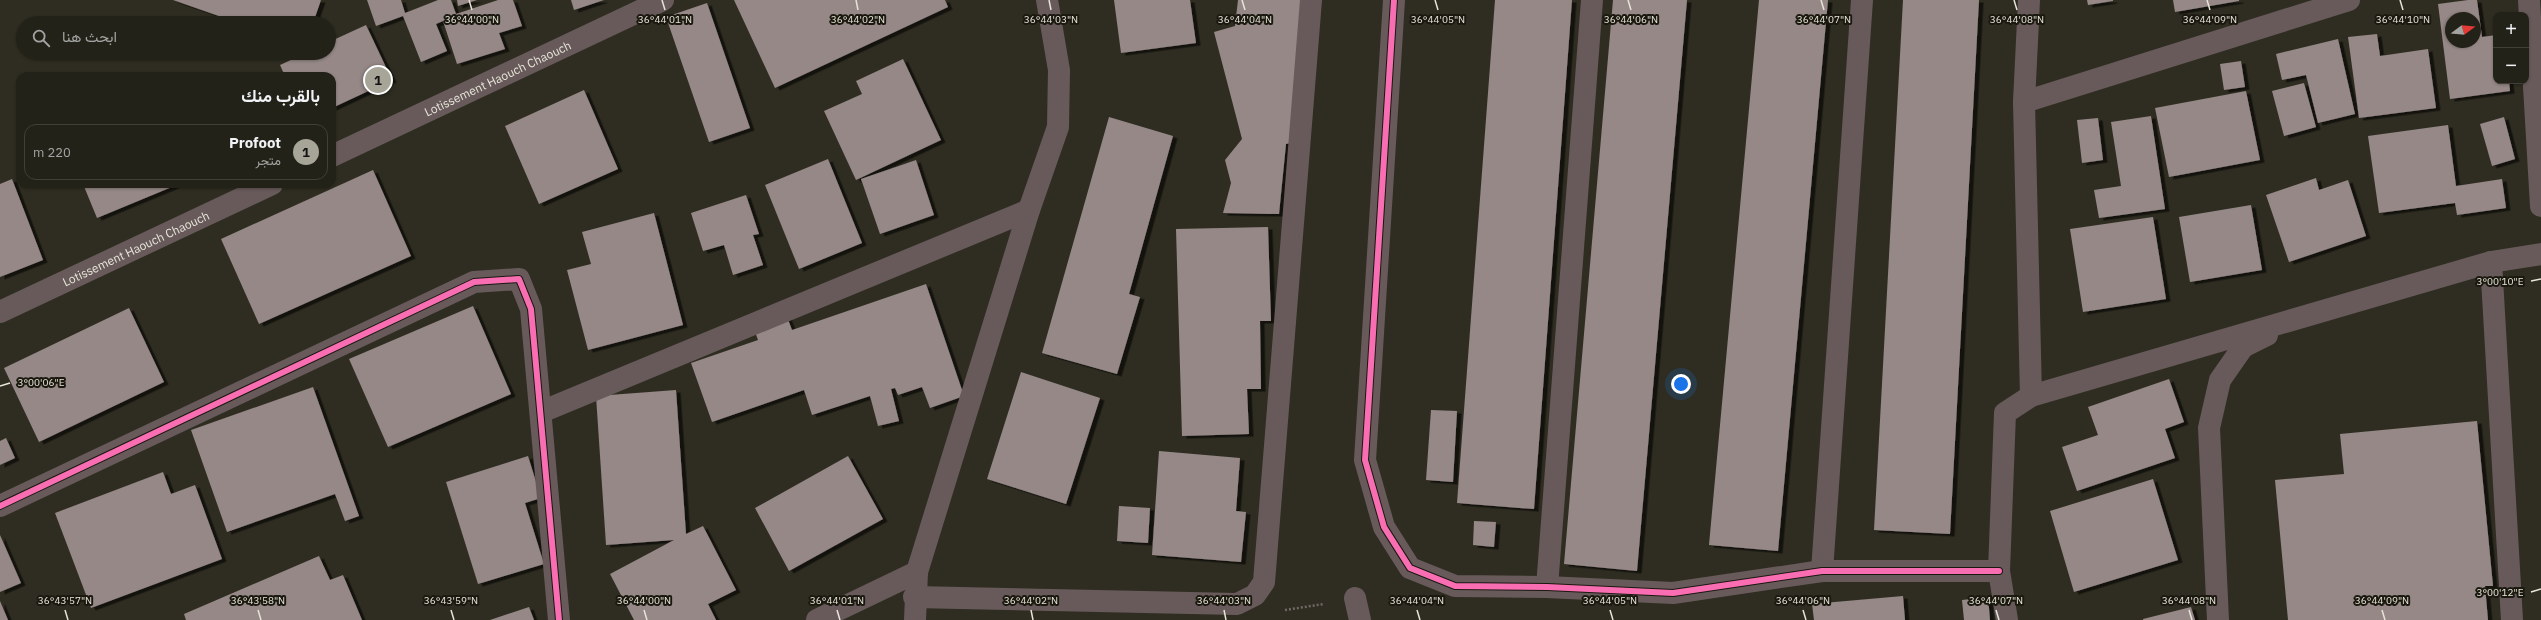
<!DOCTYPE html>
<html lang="ar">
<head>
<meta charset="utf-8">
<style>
	:root { --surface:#232219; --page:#2f2f26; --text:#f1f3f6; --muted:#a3a4a2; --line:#403f38; --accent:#a7a598 }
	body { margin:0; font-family:"IBM Plex Sans",Vazirmatn,sans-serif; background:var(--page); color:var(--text); direction:rtl }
	.controls { position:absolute; right:12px; top:12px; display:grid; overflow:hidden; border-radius:8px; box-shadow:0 1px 3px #0004 }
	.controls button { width:36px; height:36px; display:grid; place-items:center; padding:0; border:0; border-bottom:1px solid var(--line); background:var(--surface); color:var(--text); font:20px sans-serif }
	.compass { position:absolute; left:2445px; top:12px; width:36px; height:36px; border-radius:50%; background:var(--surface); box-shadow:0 1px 3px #0004; rotate:74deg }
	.you { position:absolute; left:1681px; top:384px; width:14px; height:14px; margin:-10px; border:3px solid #fff; border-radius:50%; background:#1a73e8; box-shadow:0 0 0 6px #1a73e833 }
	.badge { display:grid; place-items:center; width:26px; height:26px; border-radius:50%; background:var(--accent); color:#111; font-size:13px; font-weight:700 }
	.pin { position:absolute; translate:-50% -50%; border:2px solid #fff; box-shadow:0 1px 4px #0006 }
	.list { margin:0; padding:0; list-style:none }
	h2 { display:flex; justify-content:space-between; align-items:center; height:52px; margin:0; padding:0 16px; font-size:17px }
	h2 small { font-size:13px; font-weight:400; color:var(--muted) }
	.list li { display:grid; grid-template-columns:26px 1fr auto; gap:12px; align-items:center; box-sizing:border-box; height:56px; margin:0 8px 8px; padding:0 8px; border:1px solid var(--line); border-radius:12px }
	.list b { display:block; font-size:15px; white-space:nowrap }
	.list p { margin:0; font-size:13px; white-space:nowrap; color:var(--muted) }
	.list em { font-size:13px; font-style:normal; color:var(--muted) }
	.icon { flex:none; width:22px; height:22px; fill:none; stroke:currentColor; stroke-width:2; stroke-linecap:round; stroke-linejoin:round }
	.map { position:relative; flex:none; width:2541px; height:620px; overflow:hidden; direction:ltr }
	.search { position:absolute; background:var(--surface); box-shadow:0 1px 3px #0004; left:16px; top:16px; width:320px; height:44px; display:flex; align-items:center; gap:10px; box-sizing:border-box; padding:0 14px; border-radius:22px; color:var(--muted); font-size:15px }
	.panel { position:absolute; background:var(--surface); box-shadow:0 1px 3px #0004; left:16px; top:72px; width:320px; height:116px; border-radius:12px; direction:rtl }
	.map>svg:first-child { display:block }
	.building { fill:#958887; fill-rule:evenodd; filter:url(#shadow) }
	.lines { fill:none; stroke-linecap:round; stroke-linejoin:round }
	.path { stroke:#716866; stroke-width:2.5; stroke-dasharray:2 2; stroke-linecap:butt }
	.street { stroke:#685a5b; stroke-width:22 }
	.cycleway-casing { stroke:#1a180f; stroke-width:8 }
	.cycleway { stroke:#f96db3; stroke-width:6 }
	.ticks { fill:none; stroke:#e7e5d8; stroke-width:1.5 }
	.labels { text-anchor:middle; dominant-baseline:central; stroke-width:4; stroke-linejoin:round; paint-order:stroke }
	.street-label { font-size:12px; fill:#e7e5d8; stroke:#1a180f }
	.ticks-label { font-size:10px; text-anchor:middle; fill:#e7e5d8; stroke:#1a180f; stroke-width:4; stroke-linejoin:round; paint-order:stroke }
</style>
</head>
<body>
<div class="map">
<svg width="2541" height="620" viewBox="0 0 2541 620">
	<defs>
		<filter id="shadow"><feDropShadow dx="4.5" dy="2.5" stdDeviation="0" flood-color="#0009"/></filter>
	</defs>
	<rect width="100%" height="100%" fill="#2f2d21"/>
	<path class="building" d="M173,0H321L313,23H239Z
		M367,0H401L405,13L438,0H451L456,14L498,0H513L522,26L499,33L505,49L457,64L443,21L436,24L447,51L421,62L403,16L376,26Z
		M457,0H477L458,6Z
		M571,0H604L574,10Z
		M734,0H945L948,7L775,88Z
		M1114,0H1190L1196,43L1121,53Z
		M1238,0H1309L1295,142L1286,144L1279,214L1223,213L1231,183L1225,160L1242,139L1214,32L1235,26Z
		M1495,0H1572L1534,509L1457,503Z
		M1613,0H1687L1637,571L1564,564Z
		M1759,0H1828L1778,551L1709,545Z
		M1903,0H1979L1950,534L1874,530Z
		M2087,0H2113V1L2088,5Z
		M2173,0H2239V1L2175,12Z
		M2468,0H2477L2482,37L2496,35V81H2509L2510,91L2450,99L2438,4ZM2451,18H2475V42H2451Z
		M707,3L750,128L709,142L666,17Z
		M366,25L392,80L332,108V76H285L280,65L306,53H329V42Z
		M2377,34L2380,56L2428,49L2436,108L2359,118L2348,37Z
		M2338,39L2355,114L2318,123L2306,75L2282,80L2276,54Z
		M903,59L941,140L856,180L824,111L862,94L856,81Z
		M2241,61L2245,87L2224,90L2220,64Z
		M2304,83L2316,127L2284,136L2272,91Z
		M584,90L618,169L539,204L505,126Z
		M2246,91L2260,160L2169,177L2155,108Z
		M2151,116L2165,209L2099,218L2094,190L2121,186L2111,122Z
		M1109,117L1173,136L1129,294L1140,297L1117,374L1042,353Z
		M2504,117L2515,159L2492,166L2480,124Z
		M2098,118L2103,160L2082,163L2077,120Z
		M2448,125L2456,186L2502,179L2506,208L2457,215L2455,203L2379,213L2368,136Z
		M828,159L862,243L799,269L765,185Z
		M916,160L934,215L880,234L861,179Z
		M373,170L411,256L259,324L221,239Z
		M2316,178L2319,190L2348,180L2366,236L2289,262L2266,195Z
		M12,179L43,260L0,277V184Z
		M83,184H179L97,218Z
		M746,195L759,234L753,235L763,265L733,275L724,245L703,251L691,213Z
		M2251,205L2262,270L2190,282L2179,217Z
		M654,213L683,325L588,350L567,270L591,264L582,232Z
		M2153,217L2166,299L2083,312L2070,229Z
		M1268,227L1271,321H1260L1261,389H1247L1249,434L1182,436L1176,229Z
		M926,284L964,396L930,408L922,387L898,395L895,388L891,389L899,421L878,426L870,396L812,415L804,390L712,422L691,363L758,340L754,329L787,317L792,330Z
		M473,306L511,394L388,447L349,359Z
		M129,308L164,382L39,442L4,368Z
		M1021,372L1100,398L1066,504L987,479Z
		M2169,379L2184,422L2165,429L2175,458L2077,491L2062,447L2098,435L2088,407Z
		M313,387L359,516L345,521L335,494L227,532L191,430Z
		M676,390L686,534L703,526L736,590L708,604L716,620H634L610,574L674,540L606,545L596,396Z
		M1431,410L1457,411L1453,482L1426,480Z
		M2477,421L2493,586H2485L2488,620H2288L2275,480L2344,474L2340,434Z
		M6,438L15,458L0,465V441Z
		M1159,451L1240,458L1236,511L1246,512L1241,562L1152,555Z
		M528,456L541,498L525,503L544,564L478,584L446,482Z
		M848,456L883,519L789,571L755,508Z
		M163,472L171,494L195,485L222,559L91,608L55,513Z
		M2153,479L2178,560L2074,592L2050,511Z
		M1119,506L1150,508L1148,543L1117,541Z
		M1474,521L1496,522L1494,547L1473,545Z
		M0,535L21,583L0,592Z
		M319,556L330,580L343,575L362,620H186L184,614Z
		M1903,596L1905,620H1814L1812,604Z
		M1988,597L1990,620H1964L1962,600Z
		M0,601L8,620H0Z
		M529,607L534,620H490Z
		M2191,607L2195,620H2143V619Z"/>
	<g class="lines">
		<path class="path" d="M1285,610L1324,604"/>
		<g class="street">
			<path d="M1394,0L1365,460L1384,527L1410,568L1455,586L1547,587L1673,593L1822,571H1999"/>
			<path d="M2529,0L2541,206"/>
			<path d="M2024,102L2349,0"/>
			<path id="s1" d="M332,156L663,0"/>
			<path d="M2491,262L2512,620"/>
			<path id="s2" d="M0,312L272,184"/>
			<path d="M2031,396L2491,262L2541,254"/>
			<path d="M541,412L1029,210"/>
			<path d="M0,506L474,282L519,279L531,309L559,620"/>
			<path d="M1822,571L1862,0"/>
			<path d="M1547,587L1592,0"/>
			<path d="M914,597L1237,604L1255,595L1264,582L1311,0"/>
			<path d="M1355,598L1360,620"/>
			<path d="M817,620L917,572"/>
			<path d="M915,620L917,572L1029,210L1058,127L1059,70L1047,0"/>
			<path d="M2007,620L1999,571L2005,413L2031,396L2024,102L2029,0"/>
			<path d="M2218,620L2209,428L2220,380L2243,347L2267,335"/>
		</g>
		<defs>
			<path id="cycleway" d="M1394,0L1365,460L1384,527L1410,568L1455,586L1547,587L1673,593L1822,571H1999
				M0,506L474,282L519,279L531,309L559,620"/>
		</defs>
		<use href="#cycleway" class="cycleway-casing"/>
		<use href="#cycleway" class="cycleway"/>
	</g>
	<path class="ticks" d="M469,0L472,10M662,0L665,10M856,0L858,10M1049,0L1051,10M1242,0L1245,10M1435,0L1438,10M1628,0L1631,10M1821,0L1824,10M2014,0L2017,10M2207,0L2210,10M2400,0L2403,10M2531,281L2541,279M0,386L10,383M2531,592L2541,589M65,610L68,620M258,610L261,620M451,610L454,620M644,610L647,620M837,610L840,620M1031,610L1033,620M1224,610L1226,620M1417,610L1420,620M1610,610L1613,620M1803,610L1806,620M1996,610L1999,620M2189,610L2192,620M2382,610L2385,620"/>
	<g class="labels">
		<g class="street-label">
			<text stroke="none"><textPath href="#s1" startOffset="183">Lotissement Haouch Chaouch</textPath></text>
			<text stroke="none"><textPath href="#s2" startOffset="150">Lotissement Haouch Chaouch</textPath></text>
		</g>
	</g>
	<g class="ticks-label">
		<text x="472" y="23">36°44'00"N</text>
		<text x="665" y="23">36°44'01"N</text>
		<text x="858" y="23">36°44'02"N</text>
		<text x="1051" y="23">36°44'03"N</text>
		<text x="1245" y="23">36°44'04"N</text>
		<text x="1438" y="23">36°44'05"N</text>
		<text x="1631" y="23">36°44'06"N</text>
		<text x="1824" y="23">36°44'07"N</text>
		<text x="2017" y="23">36°44'08"N</text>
		<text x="2210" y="23">36°44'09"N</text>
		<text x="2403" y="23">36°44'10"N</text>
		<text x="2500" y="285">3°00'10"E</text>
		<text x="41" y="386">3°00'06"E</text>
		<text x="2500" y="596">3°00'12"E</text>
		<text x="65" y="604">36°43'57"N</text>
		<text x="258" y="604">36°43'58"N</text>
		<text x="451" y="604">36°43'59"N</text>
		<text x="644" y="604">36°44'00"N</text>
		<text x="837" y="604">36°44'01"N</text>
		<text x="1031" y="604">36°44'02"N</text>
		<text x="1224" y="604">36°44'03"N</text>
		<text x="1417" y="604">36°44'04"N</text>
		<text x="1610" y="604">36°44'05"N</text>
		<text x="1803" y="604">36°44'06"N</text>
		<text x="1996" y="604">36°44'07"N</text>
		<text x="2189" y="604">36°44'08"N</text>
		<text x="2382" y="604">36°44'09"N</text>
	</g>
</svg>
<div class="controls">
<button>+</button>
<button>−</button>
</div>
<svg class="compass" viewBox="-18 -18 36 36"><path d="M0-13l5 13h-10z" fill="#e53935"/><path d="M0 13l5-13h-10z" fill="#a3a4a2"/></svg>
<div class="you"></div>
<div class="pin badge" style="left:378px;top:80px">1</div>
<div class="search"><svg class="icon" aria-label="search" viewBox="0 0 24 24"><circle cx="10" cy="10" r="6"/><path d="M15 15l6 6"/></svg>ابحث هنا</div>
<section class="panel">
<h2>بالقرب منك<small></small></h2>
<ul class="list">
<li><span class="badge">1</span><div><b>Profoot</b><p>متجر</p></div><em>220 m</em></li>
</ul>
</section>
</div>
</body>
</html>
